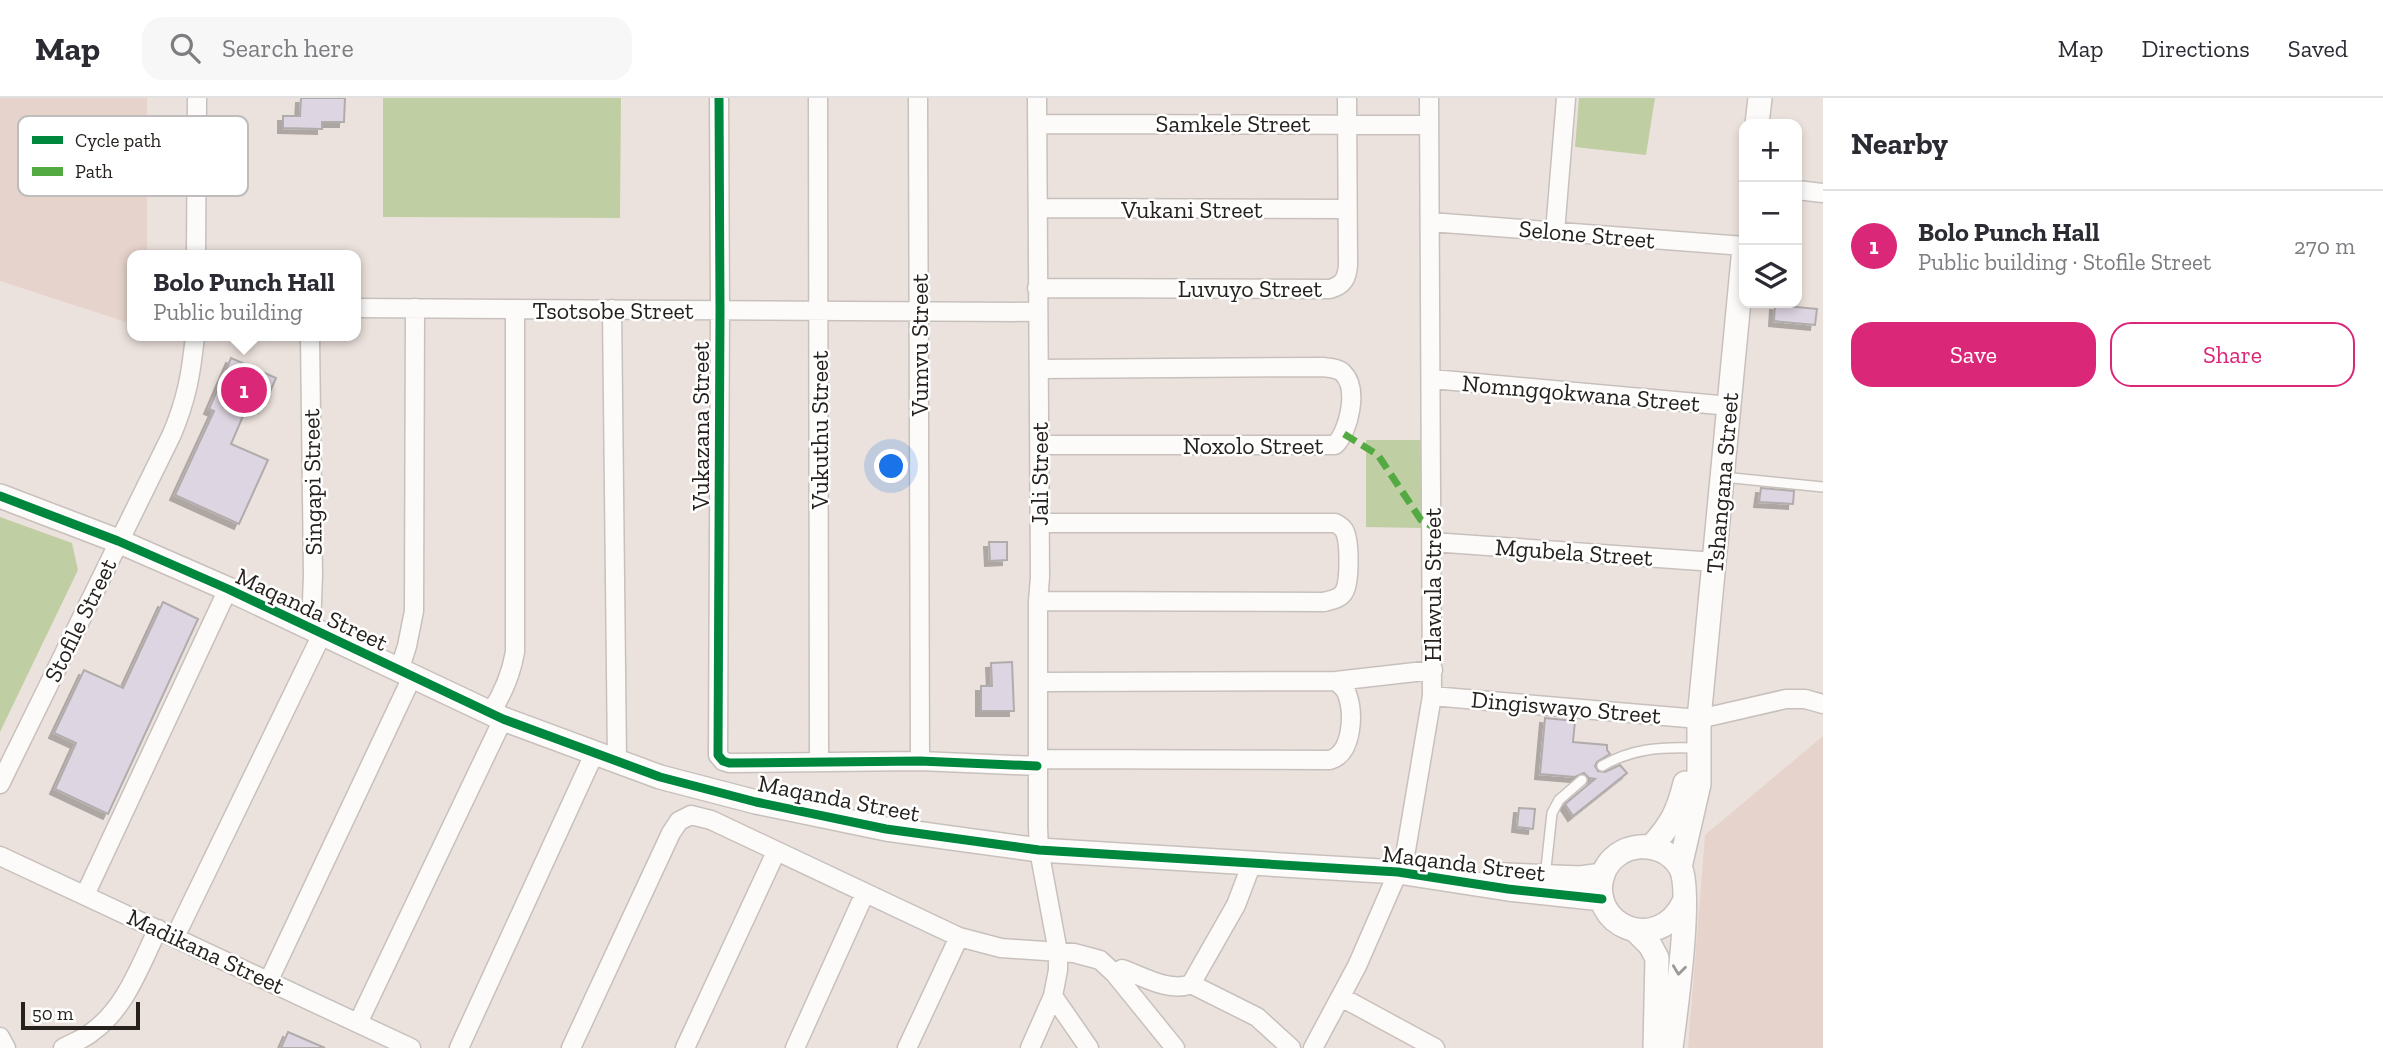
<!DOCTYPE html>
<html lang="en">
<head>
<meta charset="utf-8">
<style>
	:root { --surface:#fff; --page:#f7f7f7; --text:#2b2b33; --muted:#7c7c81; --line:#e1e1e2; --accent:#db2777 }
	body { margin:0; font-family:"Zilla Slab",serif; background:var(--page); color:var(--text) }
	.controls { position:absolute; right:21px; top:21px; display:grid; overflow:hidden; border-radius:14px; box-shadow:0 4px 10px #0003 }
	.controls button { width:63px; height:63px; display:grid; place-items:center; padding:0; border:0; border-bottom:2px solid var(--line); background:var(--surface); color:var(--text); font:35px sans-serif }
	.scale { position:absolute; left:21px; bottom:18px; width:119px; box-sizing:border-box; padding-left:7px; border:4px solid #27211e; border-top:0; font-size:19px; line-height:24px; white-space:nowrap; color:#27211e; -webkit-text-stroke:5px #fff; paint-order:stroke }
	.you { position:absolute; left:892px; top:369px; width:24px; height:24px; margin:-18px; border:5px solid #fff; border-radius:50%; background:#1a73e8; box-shadow:0 0 0 10px #1a73e833 }
	.badge { display:grid; place-items:center; width:46px; height:46px; border-radius:50%; background:var(--accent); color:#fff; font-size:23px; font-weight:700 }
	.pin { position:absolute; translate:-50% -50%; border:4px solid #fff; box-shadow:0 2px 7px #0006 }
	.popup { position:absolute; left:127px; top:152px; width:234px; height:91px; box-sizing:border-box; display:grid; place-content:center; border-radius:14px; background:var(--surface); filter:drop-shadow(0 2px 5px #0005); font-size:23px; white-space:nowrap; color:var(--muted) }
	.popup b { font-size:26px; color:var(--text) }
	.popup::after { content:''; position:absolute; left:50%; top:100%; margin-left:-14px; border:14px solid transparent; border-top-color:var(--surface) }
	.list { margin:0; padding:0; list-style:none }
	h2 { display:flex; justify-content:space-between; align-items:center; height:91px; margin:0; padding:0 28px; font-size:30px }
	h2 small { font-size:23px; font-weight:400; color:var(--muted) }
	.list li { display:grid; grid-template-columns:46px 1fr auto; gap:21px; align-items:center; box-sizing:border-box; height:112px; padding:0 28px; border-top:2px solid var(--line) }
	.list b { display:block; font-size:26px; white-space:nowrap }
	.list p { margin:0; font-size:23px; white-space:nowrap; color:var(--muted) }
	.list em { font-size:23px; font-style:normal; color:var(--muted) }
	.actions { display:flex; gap:14px; padding:21px 28px }
	.actions a { flex:1; padding:16px 0; border:2px solid var(--accent); border-radius:21px; text-align:center; font-size:24px; color:var(--accent) }
	.actions .main { background:var(--accent); color:#fff }
	.icon { flex:none; width:38px; height:38px; fill:none; stroke:currentColor; stroke-width:2; stroke-linecap:round; stroke-linejoin:round }
	.map { position:relative; flex:none; width:1823px; height:950px; overflow:hidden }
	header { display:flex; align-items:center; gap:42px; box-sizing:border-box; height:98px; padding:0 35px; background:var(--surface); border-bottom:2px solid var(--line) }
	header strong { font-size:33px }
	nav { display:flex; gap:38px; margin-inline-start:auto; font-size:24px }
	.search { width:490px; height:63px; background:var(--page); display:flex; align-items:center; gap:18px; box-sizing:border-box; padding:0 24px; border-radius:21px; color:var(--muted); font-size:26px }
	main { display:flex }
	aside { flex:1; background:var(--surface) }
	.map>svg:first-child { display:block }
	.built { fill:#e6d4cc }
	.green { fill:#c0cfa3 }
	.building { fill:#ddd5e1; stroke:#b1acac; stroke-width:2; filter:url(#shadow) }
	.lines { fill:none; stroke-linecap:round; stroke-linejoin:round }
	.service-casing { stroke:#c8c0bc; stroke-width:12 }
	.minor-casing { stroke:#c8c0bc; stroke-width:21 }
	.tertiary-casing { stroke:#c8c0bc; stroke-width:26 }
	.service { stroke:#fcfbfa; stroke-width:9 }
	.minor { stroke:#fcfbfa; stroke-width:18 }
	.tertiary { stroke:#fcfbfa; stroke-width:23 }
	.quiet { stroke:#53aa43; stroke-width:7; stroke-dasharray:14 7; stroke-linecap:butt }
	.cycleway-casing { stroke:#fff; stroke-width:13 }
	.cycleway { stroke:#00873e; stroke-width:9 }
	.oneway { stroke:#9c9997 }
	.labels { text-anchor:middle; dominant-baseline:central; stroke-width:5; stroke-linejoin:round; paint-order:stroke }
	.street-label { font-size:24px; fill:#27211e; stroke:#fff }
	.key { fill:#fff; stroke:#bebcbc; stroke-width:2 }
	.key-label { font-size:19px; fill:#27211e }
</style>
</head>
<body>
<header>
<strong>Map</strong>
<div class="search"><svg class="icon" aria-label="search" viewBox="0 0 24 24"><circle cx="10" cy="10" r="6"/><path d="M15 15l6 6"/></svg>Search here</div>
<nav><a>Map</a><a>Directions</a><a>Saved</a></nav>
</header>
<main>
<div class="map">
<svg width="1823" height="950" viewBox="0 0 1823 950">
	<defs>
		<filter id="shadow"><feDropShadow dx="-5" dy="5" stdDeviation="0" flood-color="#0004"/></filter>
	</defs>
	<rect width="100%" height="100%" fill="#ece2dd"/>
	<path class="built" d="M0,0H147V157H132V226L0,183Z
		M1823,638V950H1688L1705,737Z"/>
	<path class="green" d="M383,0H621L620,120L383,119Z
		M1579,0H1655L1646,57L1575,49Z
		M1366,342H1422L1421,430L1366,429Z
		M0,419L72,445L78,472L0,634Z"/>
	<path class="building" d="M301,0H345L344,24H322V31L283,30V18H300Z
		M1775,207L1817,211L1815,227L1774,223Z
		M231,260L276,280L263,310L249,304L231,346L268,362L239,426L175,397L214,313L209,311Z
		M1761,390L1794,393L1793,406L1759,404Z
		M989,444H1007V462L990,463Z
		M163,504L198,521L108,716L55,691L76,645L54,635L84,572L123,590Z
		M1012,564L1014,613H981V588H992L991,565Z
		M1545,620L1575,623L1573,644L1607,647V652L1610,656L1597,664L1595,668L1598,673L1605,674L1620,667L1627,675L1573,718L1565,706L1595,681L1589,680L1584,675L1575,679L1540,676Z
		M1519,710L1535,711L1533,731L1517,729Z
		M288,934L325,950H281Z"/>
	<g class="lines">
		<defs>
			<path id="service" d="M1723,379L1823,389
				M1602,668C1631,651 1659,649 1692,650
				M1545,779L1552,715L1559,702L1582,682"/>
			<path id="minor" d="M719,0L720,212L718,657L723,663L729,665L920,663L1037,668
				M818,0L819,663
				M918,0L920,663
				M1037,26L1429,27
				M1797,92L1823,95
				M1038,110L1347,111
				M1430,124L1744,148
				M1555,134L1566,0
				M196,157L197,0
				M1037,190L1330,191C1343,187 1347,181 1348,167L1347,0
				M356,210L1038,214
				M612,211L617,663
				M310,238L313,477L311,530
				M1039,271L1323,269C1330,270 1338,270 1343,275C1359,291 1349,333 1335,347H1039
				M1432,281L1730,308
				M1432,444L1715,464
				M1038,503L1324,504C1331,502 1340,501 1344,494C1350,484 1350,442 1344,432C1342,429 1339,427 1335,425H1040
				M399,573L407,548L414,513L415,210
				M1039,584L1336,583L1433,572
				M1432,598L1699,621L1786,601H1805L1823,606
				M491,614C504,594 511,577 515,554V212
				M1037,661L1330,662C1353,655 1354,615 1347,596C1345,590 1340,587 1336,583
				M0,686L172,336C187,300 191,276 195,238
				M0,758L411,950
				M85,797L228,491
				M175,839L322,536
				M1115,876L1122,871C1142,878 1170,895 1191,886L1236,807L1252,765
				M269,882L412,579
				M1191,886L1257,919L1291,950
				M1053,898L1089,950
				M1341,899L1435,950
				M358,925L503,621
				M0,939L6,950
				M63,950C72,945 84,941 92,934C126,910 140,867 158,831
				M459,950L594,656
				M571,950L671,735L679,723L691,717L711,722L959,839L1001,850L1074,855L1100,862L1115,876L1175,950
				M685,950L776,754
				M795,950L865,795
				M907,950L959,839
				M1030,950L1053,898L1058,872V854L1039,752L1038,729V503L1040,479L1037,0
				M1313,950L1357,868L1405,758L1432,598L1429,0"/>
			<path id="tertiary" d="M1757,26L1760,0
				M0,398L118,443L228,491L503,621L660,679L756,704L886,731L1039,752L1398,774L1508,791L1602,801
				M1651,749C1671,727 1678,714 1685,685
				M1680,769L1699,686V621L1744,150
				M1504,777L1580,780L1603,777
				M1636,833L1650,847L1657,860L1655,950
				M1671,950C1675,919 1693,791 1680,769C1662,739 1615,743 1603,776C1586,826 1657,859 1684,804"/>
		</defs>
		<use href="#service" class="service-casing"/>
		<use href="#minor" class="minor-casing"/>
		<use href="#tertiary" class="tertiary-casing"/>
		<use href="#service" class="service"/>
		<use href="#minor" class="minor"/>
		<use href="#tertiary" class="tertiary"/>
		<path class="quiet" d="M1344,336L1378,357L1421,422L1433,429"/>
		<defs>
			<path id="cycleway" d="M719,0L720,212L718,657L723,663L729,665L920,663L1037,668
				M0,398L118,443L228,491L503,621L660,679L756,704L886,731L1039,752L1398,774L1508,791L1602,801"/>
		</defs>
		<use href="#cycleway" class="cycleway-casing"/>
		<use href="#cycleway" class="cycleway"/>
	</g>
	<defs><path id="oneway-chevron" d="M-2-3.5L2.5 0L-2 3.5" fill="none" stroke-width="1.6" stroke-linecap="round" stroke-linejoin="round" transform="scale(1.75)"/></defs>
	<use class="oneway" href="#oneway-chevron" transform="translate(1679 872) rotate(97)"/>
	<g class="labels">
		<g class="street-label">
			<text x="1233" y="25">Samkele Street</text>
			<text x="1192" y="111">Vukani Street</text>
			<text transform="translate(1587 136) rotate(5)">Selone Street</text>
			<text x="1250" y="190">Luvuyo Street</text>
			<text x="613" y="212">Tsotsobe Street</text>
			<text transform="translate(919 247) rotate(-90)">Vumvu Street</text>
			<text transform="translate(1581 295) rotate(5)">Nomngqokwana Street</text>
			<text transform="translate(700 328) rotate(-90)">Vukazana Street</text>
			<text transform="translate(819 332) rotate(-90)">Vukuthu Street</text>
			<text x="1253" y="347">Noxolo Street</text>
			<text transform="translate(1039 376) rotate(-90)">Jali Street</text>
			<text transform="translate(312 384) rotate(-91)">Singapi Street</text>
			<text transform="translate(1722 385) rotate(-85)">Tshangana Street</text>
			<text transform="translate(1574 454) rotate(4)">Mgubela Street</text>
			<text transform="translate(1432 487) rotate(-90)">Hlawula Street</text>
			<text transform="translate(312 511) rotate(25)">Maqanda Street</text>
			<text transform="translate(80 522) rotate(-64)">Stofile Street</text>
			<text transform="translate(1566 609) rotate(5)">Dingiswayo Street</text>
			<text transform="translate(839 700) rotate(11)">Maqanda Street</text>
			<text transform="translate(1464 765) rotate(7)">Maqanda Street</text>
			<text transform="translate(206 853) rotate(25)">Madikana Street</text>
		</g>
	</g>
	<rect x="18" y="18" width="230" height="80" rx="10" class="key"/>
	<rect x="32" y="38" width="31" height="8" fill="#00873e"/>
	<rect x="32" y="69" width="31" height="9" fill="#53aa43"/>
	<g class="key-label">
		<text x="75" y="49">Cycle path</text>
		<text x="75" y="80">Path</text>
	</g>
</svg>
<div class="controls">
<button>+</button>
<button>−</button>
<button><svg class="icon" aria-label="layers" viewBox="0 0 24 24"><path d="M12 4l9 5-9 5-9-5zM3 14l9 5 9-5"/></svg></button>
</div>
<div class="scale">50 m</div>
<div class="you"></div>
<div class="pin badge" style="left:244px;top:292px">1</div>
<div class="popup"><b>Bolo Punch Hall</b>Public building</div>
</div>
<aside>
<h2>Nearby<small></small></h2>
<ul class="list">
<li><span class="badge">1</span><div><b>Bolo Punch Hall</b><p>Public building · Stofile Street</p></div><em>270 m</em></li>
</ul>
<div class="actions"><a class="main">Save</a><a>Share</a></div>
</aside>
</main>
</body>
</html>
